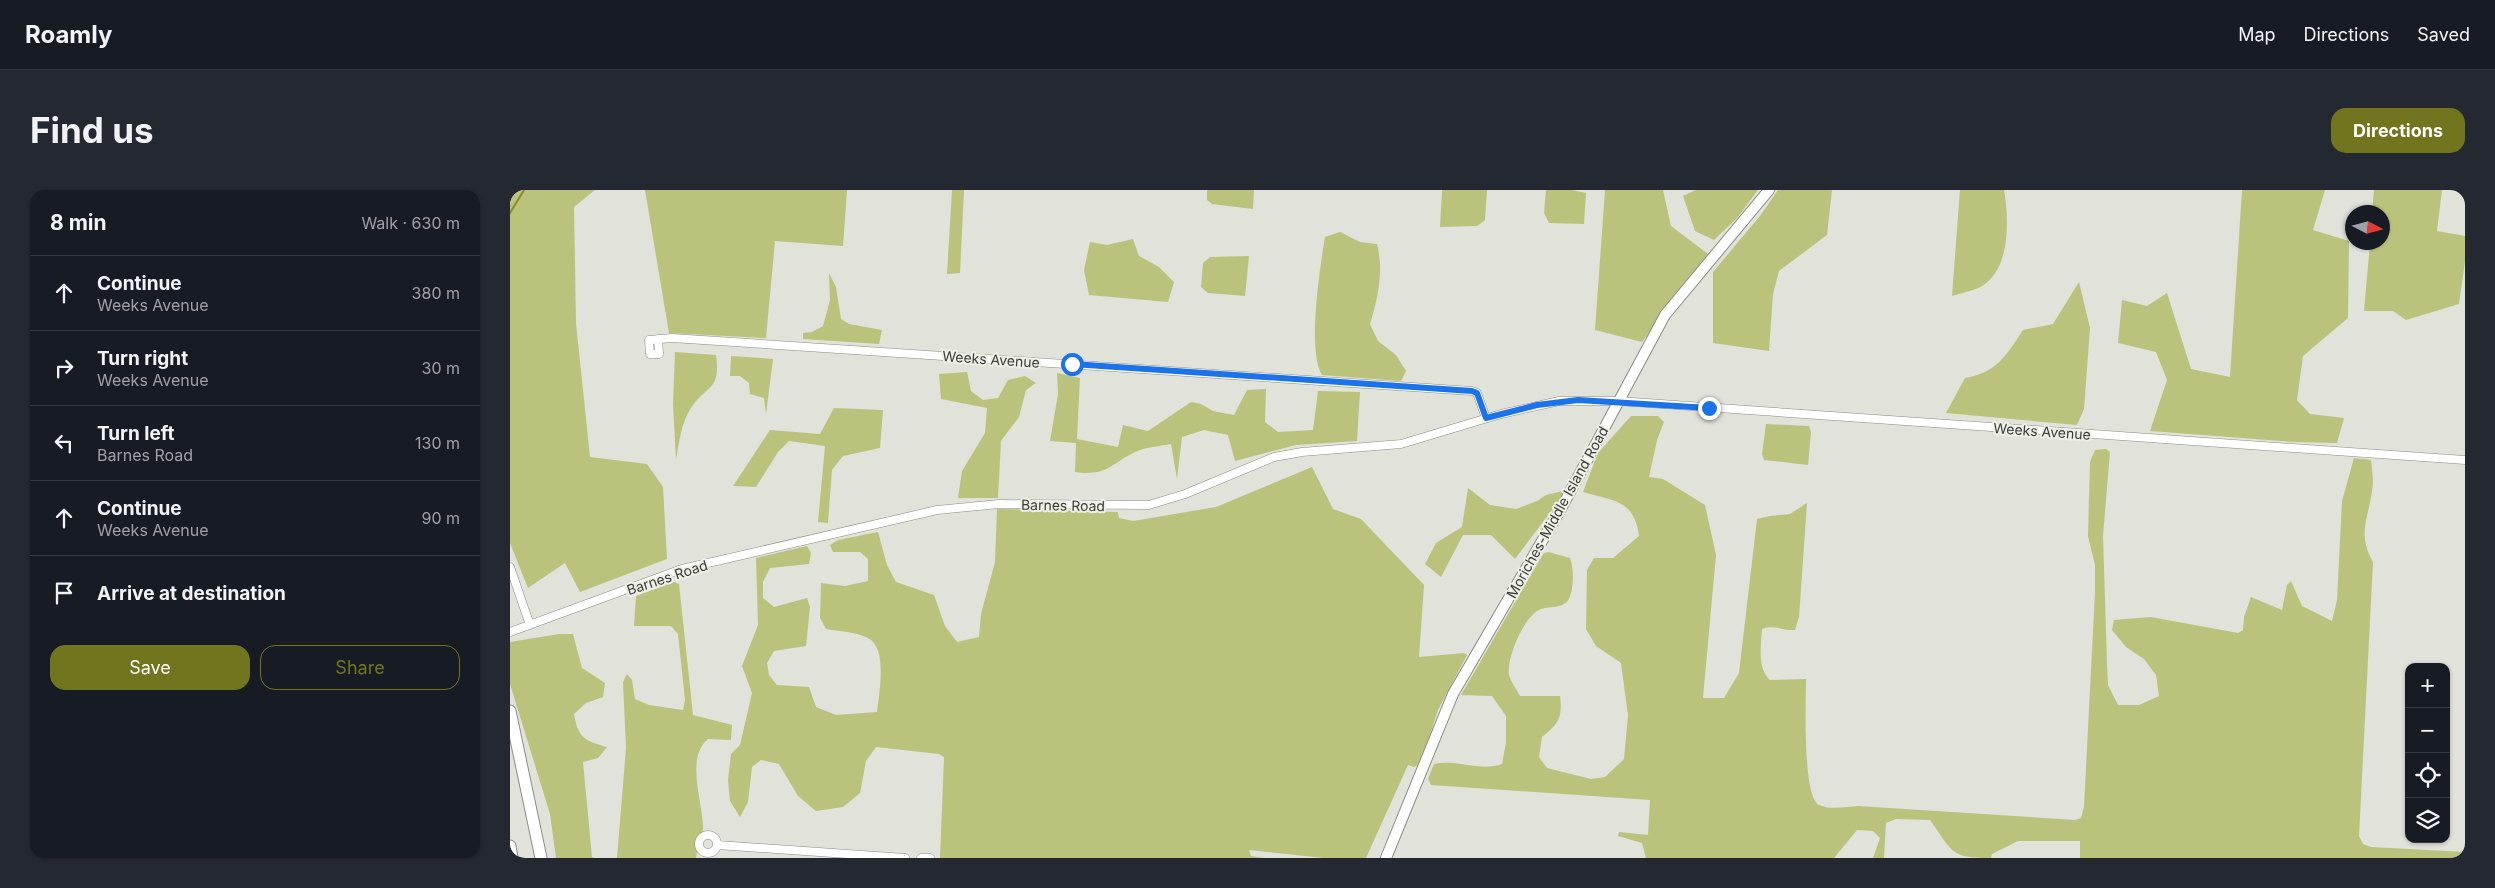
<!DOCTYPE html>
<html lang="en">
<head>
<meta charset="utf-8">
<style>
	:root { --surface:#171b24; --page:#242831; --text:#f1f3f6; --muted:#9ea1a6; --line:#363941; --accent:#71761e }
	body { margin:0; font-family:Inter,sans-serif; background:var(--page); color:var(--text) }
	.controls { position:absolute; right:15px; bottom:15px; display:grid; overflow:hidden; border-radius:10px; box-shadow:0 1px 4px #0004 }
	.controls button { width:45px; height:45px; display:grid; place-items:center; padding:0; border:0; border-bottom:1px solid var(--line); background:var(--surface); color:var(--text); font:25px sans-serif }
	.compass { position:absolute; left:1835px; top:15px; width:45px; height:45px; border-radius:50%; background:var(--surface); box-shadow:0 1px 4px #0004; rotate:96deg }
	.stop { position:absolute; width:15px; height:15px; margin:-11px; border:4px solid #1a73e8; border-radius:50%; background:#fff }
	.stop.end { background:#1a73e8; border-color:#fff; box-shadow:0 1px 5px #0008 }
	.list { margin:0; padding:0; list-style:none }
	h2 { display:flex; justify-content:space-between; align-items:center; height:65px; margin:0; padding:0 20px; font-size:21px }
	h2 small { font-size:16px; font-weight:400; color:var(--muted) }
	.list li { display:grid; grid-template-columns:32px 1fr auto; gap:15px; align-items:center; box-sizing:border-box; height:75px; padding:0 20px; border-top:1px solid var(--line) }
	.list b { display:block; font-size:19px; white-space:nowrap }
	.list p { margin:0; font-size:16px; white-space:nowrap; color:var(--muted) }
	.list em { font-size:16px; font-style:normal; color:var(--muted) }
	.actions { display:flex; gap:10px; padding:15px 20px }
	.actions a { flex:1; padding:11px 0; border:1px solid var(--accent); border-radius:15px; text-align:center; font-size:18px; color:var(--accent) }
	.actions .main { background:var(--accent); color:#fff }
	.icon { flex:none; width:28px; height:28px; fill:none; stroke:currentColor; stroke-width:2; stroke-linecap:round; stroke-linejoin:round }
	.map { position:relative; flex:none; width:1955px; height:668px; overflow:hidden; border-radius:15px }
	header { display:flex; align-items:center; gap:30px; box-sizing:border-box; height:70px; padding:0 25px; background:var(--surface); border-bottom:1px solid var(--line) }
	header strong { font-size:24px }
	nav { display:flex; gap:28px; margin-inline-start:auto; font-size:18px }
	.intro { display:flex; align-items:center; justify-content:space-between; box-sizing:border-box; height:120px; padding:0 30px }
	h1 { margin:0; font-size:35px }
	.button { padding:12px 22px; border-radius:15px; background:var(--accent); color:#fff; font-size:18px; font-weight:700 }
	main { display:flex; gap:30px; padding:0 30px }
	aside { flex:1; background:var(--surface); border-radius:15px; box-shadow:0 1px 4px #0004 }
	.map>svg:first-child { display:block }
	.green { fill:#bbc27c }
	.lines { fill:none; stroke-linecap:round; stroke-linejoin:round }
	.stream { stroke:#888e25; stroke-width:2 }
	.minor-casing { stroke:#8b8c85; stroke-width:9 }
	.major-casing { stroke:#8b8c85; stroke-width:12 }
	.highway-casing { stroke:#8b8c85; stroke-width:13 }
	.minor { stroke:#fff; stroke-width:8 }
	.major { stroke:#fff; stroke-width:10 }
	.highway { stroke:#fff; stroke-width:11 }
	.route { stroke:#1a73e8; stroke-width:6 }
	.labels { text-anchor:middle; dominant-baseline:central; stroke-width:4; stroke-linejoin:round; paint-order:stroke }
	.street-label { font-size:14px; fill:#3c3c39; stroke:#eeefe7 }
</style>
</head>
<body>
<header>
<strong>Roamly</strong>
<nav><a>Map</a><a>Directions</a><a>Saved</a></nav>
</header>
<div class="intro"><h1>Find us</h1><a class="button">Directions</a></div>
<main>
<aside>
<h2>8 min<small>Walk · 630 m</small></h2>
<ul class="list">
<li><svg class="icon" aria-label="ahead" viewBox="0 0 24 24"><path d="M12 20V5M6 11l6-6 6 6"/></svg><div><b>Continue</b><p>Weeks Avenue</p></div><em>380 m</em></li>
<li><svg class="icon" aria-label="right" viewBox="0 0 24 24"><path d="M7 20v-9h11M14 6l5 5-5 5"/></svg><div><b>Turn right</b><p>Weeks Avenue</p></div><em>30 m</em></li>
<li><svg class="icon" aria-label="left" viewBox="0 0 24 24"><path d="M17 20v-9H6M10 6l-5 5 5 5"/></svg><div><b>Turn left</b><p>Barnes Road</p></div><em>130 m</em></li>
<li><svg class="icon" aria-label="ahead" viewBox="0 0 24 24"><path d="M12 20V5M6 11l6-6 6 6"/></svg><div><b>Continue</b><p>Weeks Avenue</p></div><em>90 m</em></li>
<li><svg class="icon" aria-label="arrive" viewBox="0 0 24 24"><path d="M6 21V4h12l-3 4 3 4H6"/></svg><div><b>Arrive at destination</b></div></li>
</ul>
<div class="actions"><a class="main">Save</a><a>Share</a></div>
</aside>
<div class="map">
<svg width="1955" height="668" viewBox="0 0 1955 668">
	<rect width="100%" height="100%" fill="#e1e2da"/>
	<path class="green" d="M0,0H85L64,17L66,133L80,267L137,274L153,297L157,369L70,402L55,373L18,398L0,353Z
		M135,0H337L333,56L265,51L256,148L159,143Z
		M442,0H454L450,83L437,84Z
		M697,0H744L743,19L702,14L697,10Z
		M932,0H977L975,30L967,36L930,37Z
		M1036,0H1062L1076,3L1074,34L1039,33L1034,23Z
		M1095,0H1153L1161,36L1198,64L1132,152L1085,140Z
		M1186,0H1248L1227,28L1204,50L1185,41L1173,6Z
		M1268,0H1322L1317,45L1269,81L1263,104L1259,161L1203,153V82L1250,26Z
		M1450,0H1494C1499,29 1501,78 1472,96C1464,101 1451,103 1442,106Z
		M1732,0H1815L1803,40L1839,51L1838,128L1793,166L1787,210L1800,224L1834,228L1827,253L1784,252L1640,241L1657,190L1646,162L1608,153L1612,110L1637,116L1657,103L1681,179L1720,187Z
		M1864,0H1932L1927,41L1955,46V72L1949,114L1896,130L1883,121H1854L1860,53L1872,52V22H1862Z
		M830,42L850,52L867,54C874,80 868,108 860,134L868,151L886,165L896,181L891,191L812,185C797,162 810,76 815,47Z
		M623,49L629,66L649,77L664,92L658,112L579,105L574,80L580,52L597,55Z
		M739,66L735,106L698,103L691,97L693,73L700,67Z
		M319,83L326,97L331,129L339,134L372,140L369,154L293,149V143L302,142L313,136L320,110Z
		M1569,92L1580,138L1574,219L1567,235L1436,223L1455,188C1486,183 1497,165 1513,140L1543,134Z
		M165,162L206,165C211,202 196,194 181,218C171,233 169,253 166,270L163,214Z
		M221,166L263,169L256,224L254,208L240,204L239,193L230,186H220Z
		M457,182L461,201L473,210L488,208L498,190L515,186L526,193L516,200L509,227L491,251L488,308H448L452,281L475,243L477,218L431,209L429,184Z
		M547,183L570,188L567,249L608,257L613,235L638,241L681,212L691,214L703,221L724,225L737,200L756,199L755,232L768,242L803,240L808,201L850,202L847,251L786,255L725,271L718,245L694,240L672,247L667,289L661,254C651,256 639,257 630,260C602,271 600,287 565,282L566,253L540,251L548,204Z
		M324,218L373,220L370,258L333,266L322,280L318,333L308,332L315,256L279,251L268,262L246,297L223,296L260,240L310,244Z
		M1121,226H1148L1154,232L1147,250L1139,287L1153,289L1195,315L1206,365L1193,508H1214L1229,483L1247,329L1260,326L1280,324L1297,313L1289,427L1285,440C1273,441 1264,434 1252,439C1251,456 1247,478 1260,490L1296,489C1296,510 1292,606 1309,615C1320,620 1336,617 1348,616L1565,630L1571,628L1574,617L1585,402V375L1578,346L1580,272L1585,260L1596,259L1600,262L1593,346L1597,473L1598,495L1608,515H1629L1649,506L1646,485L1634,469L1616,457L1602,440L1604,430L1641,427L1728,443L1733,440L1734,427L1741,407L1772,420L1777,395L1781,391L1792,416L1822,431L1827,410L1832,311L1844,268L1861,270C1862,280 1864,291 1862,301C1858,330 1847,343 1863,372L1849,646L1853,654L1861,657L1955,662V668H1570V651H1508L1482,664L1481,668C1440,668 1443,662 1420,630L1386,629L1376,633L1374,668H1363L1370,648L1363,641L1347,640L1324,668H1136L1132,653L1108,646L1109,642L1138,645L1140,610L921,595L918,589L924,574C947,569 970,582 992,574L996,553V526L982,506L951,505L1033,364L1038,362L1060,368C1064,378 1064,398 1059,409C1053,419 1040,416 1031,419C1014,425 996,469 999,485C1001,492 1007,500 1010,506H1050C1053,528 1048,534 1032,547L1029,567L1037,578L1081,589L1095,587L1114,569L1118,525L1111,473L1086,456L1076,439L1077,380L1084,368H1103L1129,346C1124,309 1103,311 1073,302L1088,263Z
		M1256,234L1299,236L1301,242L1298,275L1254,270L1252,264Z
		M802,277L823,319L851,329L914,395L909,467L954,463L957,465L928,520L911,573L904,577L898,575L856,668H813L739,660L741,666L755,668H430L434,567L429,564L366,557L356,571L350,603L333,617L306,621L288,606L269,574L251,570L242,577L238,612L230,627L220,611L218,590L221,564L230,555L242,503L232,476L248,435L246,368L297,356L301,363L299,374L260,378L253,392V408L264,417L297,408L300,417L296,456L264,461L257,473L259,485L267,495L299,497L306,517L326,525L367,522C369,503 378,458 358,448C346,442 329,441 316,439L310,428L311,393L335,396L358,391V369L350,362H323L320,355L328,350L368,342L377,375L386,392L424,405L435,436L447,452L469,447L471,424L485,372L487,319L608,322L609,328L623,331L706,317Z
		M958,298L980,315L1006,319L1027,311L1036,305L1057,300L1005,369L981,345H953L931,387L915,374L926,353L952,337Z
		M164,392L169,394L183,525L222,535L221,550L198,549C175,568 193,612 193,638C192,647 188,658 186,668H107L116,558L113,492L117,484L122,490L125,509L139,515L173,520L175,510L168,444L161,436H124L126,406Z
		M49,444H63L72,478L95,493L93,507L76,513L64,524C68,548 75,551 97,557L88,568L73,572L82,667L84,668H46L40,624L0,494V452Z"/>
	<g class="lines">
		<path class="stream" d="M0,23L14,0"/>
		<defs>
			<path id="minor" d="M148,149L149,164H140L139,150L162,148L962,201L967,203L976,228
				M0,377L20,435
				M0,442L172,379L427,320L489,314L639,315L675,304L764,267L792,262L891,254L991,224L1049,211H1108L1955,270
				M189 654a9 9 0 1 1 18 0a9 9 0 1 1-18 0Z
				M207,655L395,668
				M411,668H420"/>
			<path id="major" d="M876,668L943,504L1053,315L1155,125L1259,0"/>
			<path id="highway" d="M0,521L31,668
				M0,656L2,668"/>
		</defs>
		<use href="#minor" class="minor-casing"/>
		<use href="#major" class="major-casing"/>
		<use href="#highway" class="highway-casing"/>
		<use href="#minor" class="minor"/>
		<use href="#major" class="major"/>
		<use href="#highway" class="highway"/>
	</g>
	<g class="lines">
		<path class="route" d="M562,174L962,201L967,203L976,228L1027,215L1068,210L1199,218"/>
	</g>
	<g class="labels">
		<g class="street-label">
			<text transform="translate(481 169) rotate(4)">Weeks Avenue</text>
			<text transform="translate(1532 241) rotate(4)">Weeks Avenue</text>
			<text transform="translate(553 315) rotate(1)">Barnes Road</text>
			<text transform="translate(1047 322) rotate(-61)">Moriches-Middle Island Road</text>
			<text transform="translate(157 387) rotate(-18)">Barnes Road</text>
		</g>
	</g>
</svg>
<div class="controls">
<button>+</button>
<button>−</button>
<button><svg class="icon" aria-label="locate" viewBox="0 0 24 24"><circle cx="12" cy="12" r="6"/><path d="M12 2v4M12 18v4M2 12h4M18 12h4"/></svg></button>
<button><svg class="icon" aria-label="layers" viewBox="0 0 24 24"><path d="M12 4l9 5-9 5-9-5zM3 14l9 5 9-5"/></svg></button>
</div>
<svg class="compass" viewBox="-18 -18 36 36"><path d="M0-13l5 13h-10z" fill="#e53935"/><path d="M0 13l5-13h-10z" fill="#9ea1a6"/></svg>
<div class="stop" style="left:562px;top:174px"></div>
<div class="stop end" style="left:1199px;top:218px"></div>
</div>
</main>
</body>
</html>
